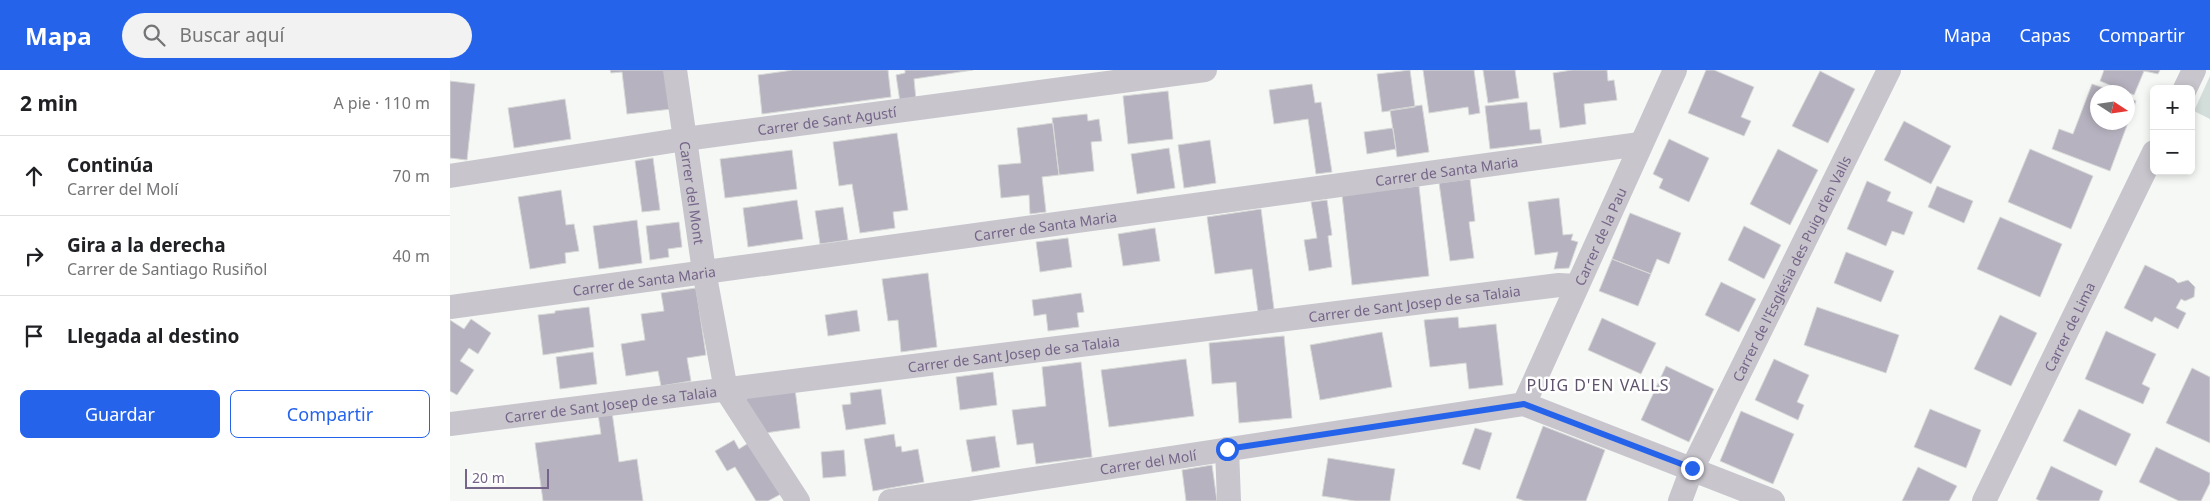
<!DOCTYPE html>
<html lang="es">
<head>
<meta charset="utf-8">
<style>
	:root { --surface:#fff; --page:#f2f2f2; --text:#202124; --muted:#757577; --line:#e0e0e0; --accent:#2563eb }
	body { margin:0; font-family:"Noto Sans",sans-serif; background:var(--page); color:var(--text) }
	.controls { position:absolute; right:15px; top:15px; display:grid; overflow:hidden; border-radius:8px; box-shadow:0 2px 8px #0003 }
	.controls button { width:45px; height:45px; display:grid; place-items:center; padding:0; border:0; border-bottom:1px solid var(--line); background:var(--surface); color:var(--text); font:25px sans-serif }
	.compass { position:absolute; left:1640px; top:15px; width:45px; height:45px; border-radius:50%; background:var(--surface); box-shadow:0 2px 8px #0003; rotate:102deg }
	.scale { position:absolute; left:15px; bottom:12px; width:84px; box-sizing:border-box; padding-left:5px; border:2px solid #756588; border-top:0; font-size:14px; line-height:18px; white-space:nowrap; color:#756588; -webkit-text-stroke:4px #fff; paint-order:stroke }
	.stop { position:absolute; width:15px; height:15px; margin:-11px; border:4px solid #2563eb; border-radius:50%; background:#fff }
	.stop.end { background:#2563eb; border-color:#fff; box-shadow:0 1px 5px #0008 }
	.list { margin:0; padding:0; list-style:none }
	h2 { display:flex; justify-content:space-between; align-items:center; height:65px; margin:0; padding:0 20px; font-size:21px }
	h2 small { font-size:16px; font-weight:400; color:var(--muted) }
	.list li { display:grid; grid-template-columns:32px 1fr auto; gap:15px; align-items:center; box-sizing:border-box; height:80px; padding:0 20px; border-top:1px solid var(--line) }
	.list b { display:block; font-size:19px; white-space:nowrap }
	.list p { margin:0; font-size:16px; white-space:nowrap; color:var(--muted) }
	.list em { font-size:16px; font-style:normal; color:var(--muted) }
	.actions { display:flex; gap:10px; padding:15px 20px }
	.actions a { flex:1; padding:11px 0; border:1px solid var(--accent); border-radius:8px; text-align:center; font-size:18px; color:var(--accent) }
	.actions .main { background:var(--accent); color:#fff }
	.icon { flex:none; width:28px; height:28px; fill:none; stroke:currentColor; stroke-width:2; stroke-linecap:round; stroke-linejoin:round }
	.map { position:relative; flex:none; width:1760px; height:431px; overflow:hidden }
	header { display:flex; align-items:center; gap:30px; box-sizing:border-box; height:70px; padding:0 25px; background:var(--accent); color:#fff }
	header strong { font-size:24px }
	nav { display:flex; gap:28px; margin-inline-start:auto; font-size:18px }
	.search { width:350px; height:45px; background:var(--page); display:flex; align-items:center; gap:12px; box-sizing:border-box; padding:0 18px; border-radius:28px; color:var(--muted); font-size:19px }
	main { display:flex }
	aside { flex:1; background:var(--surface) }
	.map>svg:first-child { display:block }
	.green { fill:#d3ddda }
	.building { fill:#b7b2bf; stroke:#d7d9d7 }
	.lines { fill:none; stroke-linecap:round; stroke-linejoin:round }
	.street { stroke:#c8c5cd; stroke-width:24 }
	.route { stroke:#2563eb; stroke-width:6 }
	.labels { text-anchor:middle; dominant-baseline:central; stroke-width:5; stroke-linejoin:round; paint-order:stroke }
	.street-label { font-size:14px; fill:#756588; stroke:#fff }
	.quarter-label { font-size:16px; letter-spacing:1px; fill:#5f536c; stroke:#fff }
</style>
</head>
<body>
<header>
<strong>Mapa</strong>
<div class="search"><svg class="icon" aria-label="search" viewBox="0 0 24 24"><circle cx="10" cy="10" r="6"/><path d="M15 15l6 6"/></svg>Buscar aquí</div>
<nav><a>Mapa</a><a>Capas</a><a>Compartir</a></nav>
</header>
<main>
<aside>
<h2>2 min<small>A pie · 110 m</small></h2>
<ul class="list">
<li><svg class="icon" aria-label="ahead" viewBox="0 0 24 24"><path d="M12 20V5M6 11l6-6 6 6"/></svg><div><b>Continúa</b><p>Carrer del Molí</p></div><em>70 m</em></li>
<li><svg class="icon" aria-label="right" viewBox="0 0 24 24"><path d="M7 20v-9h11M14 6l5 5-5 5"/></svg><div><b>Gira a la derecha</b><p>Carrer de Santiago Rusiñol</p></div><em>40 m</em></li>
<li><svg class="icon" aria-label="arrive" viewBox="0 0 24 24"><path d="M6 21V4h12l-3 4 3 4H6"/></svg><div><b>Llegada al destino</b></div></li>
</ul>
<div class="actions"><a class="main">Guardar</a><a>Compartir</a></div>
</aside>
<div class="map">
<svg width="1760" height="431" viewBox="0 0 1760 431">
	<rect width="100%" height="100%" fill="#f5f8f5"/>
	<path class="green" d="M1760,6V49L1744,41Z"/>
	<path class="building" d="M160,0H217L222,39L177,44L172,2L161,3Z
		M343,0H438L441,27L312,44L308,5Z
		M455,0H523L464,9L466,30L450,32L446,5L455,3Z
		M960,0L965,37L932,42L927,4Z
		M973,0H1024L1030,43L1019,45L1018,37L979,43Z
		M1033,0H1065L1069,28L1038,33Z
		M1122,0H1157L1158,11L1164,10L1167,30L1134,34L1136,54L1110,58L1103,3Z
		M1256,0H1264L1304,17L1291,47L1301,51L1294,66L1238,43Z
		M1654,0H1710L1708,4L1694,1L1684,25L1650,11Z
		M1370,1L1405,19L1378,73L1342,56Z
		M0,11L25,14L17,90L0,88Z
		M862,14L865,33L871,32L882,102L866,104L858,49L824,54L819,20Z
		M1642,14L1665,22H1648V52H1678V27L1686,31L1660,101L1602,79L1609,59L1623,64Z
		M718,21L723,69L678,74L673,26Z
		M115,29L121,69L64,78L58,38Z
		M1077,32L1080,60L1090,59L1092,73L1040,79L1035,36Z
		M972,35L979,82L947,87L940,40Z
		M637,44L638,51L649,49L652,71L641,72L644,101L609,105L602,48Z
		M1454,51L1501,76L1481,114L1434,90Z
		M603,53L609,105L592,107L596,142L580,144L579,125L551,128L548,95L571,93L567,58Z
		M943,58L946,79L917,84L914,62Z
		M447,63L458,140L443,142L445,158L410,163L402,114L389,116L383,72Z
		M1219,69L1259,88L1239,132L1209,118L1213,109L1203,104Z
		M760,70L766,113L734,118L728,75Z
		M719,78L725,118L687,124L681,84Z
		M1328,79L1368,100L1340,155L1300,134Z
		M1580,79L1643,106L1621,159L1558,132Z
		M342,80L347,119L275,128L270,89Z
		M203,88L210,140L192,142L185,91Z
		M1020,109L1025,151L1019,152L1024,188L1000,191L989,113Z
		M1417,111L1441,122L1437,131L1463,142L1454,165L1442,161L1436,176L1397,159Z
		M969,116L979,206L902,215L892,125Z
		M1487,116L1523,131L1514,153L1478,137Z
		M111,120L116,155L124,154L129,181L115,183L116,193L80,199L68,127Z
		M1109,128L1113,165L1123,164L1121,170L1128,172L1119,198L1104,199L1108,182L1085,185L1078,132Z
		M347,130L353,169L298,177L293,138Z
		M877,130L882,165L878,166L882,197L859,201L854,170L867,168L861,132Z
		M393,137L398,170L370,174L365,141Z
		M811,139L824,239L808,242L802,199L765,204L757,147Z
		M1180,143L1231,163L1219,194L1207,189L1201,204L1162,189Z
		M1550,147L1612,174L1590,227L1527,199Z
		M187,150L192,193L149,199L143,156Z
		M229,152L232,177L218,179L219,187L200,190L196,156Z
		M1294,156L1331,175L1314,209L1278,190Z
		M705,158L710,191L673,196L668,164Z
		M618,168L622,197L590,202L586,172Z
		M1396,182L1444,201L1431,232L1384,213Z
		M1162,189L1201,204L1188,236L1149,221Z
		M1695,195L1724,209L1728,213L1738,210L1745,217L1744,227L1735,231L1731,229L1726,238L1736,243L1728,259L1705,247L1702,252L1674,238Z
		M478,203L487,277L451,282L448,250L438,251L432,209Z
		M1271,212L1306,229L1289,262L1255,245Z
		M246,218L256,285L237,288L241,311L211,316L208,301L176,306L171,274L195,270L191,244L214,241L211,223Z
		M631,223L634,242L627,243L629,257L598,261L596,244L584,246L582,230Z
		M139,237L144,277L93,285L88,245L105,243V241Z
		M1367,237L1449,265L1436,303L1354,275Z
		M407,240L410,261L378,266L375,245Z
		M1550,245L1587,263L1561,316L1524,299Z
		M1008,247L1009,258L1046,254L1053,315L1019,319L1016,293L980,297L974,250Z
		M1152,248L1206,273L1191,304L1138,280Z
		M21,249L41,263L28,284L19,278L10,291L24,300L7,325L0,321V250L14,259Z
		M1656,261L1706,284L1692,314L1700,318L1693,334L1635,309Z
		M932,262L942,317L870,330L860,275Z
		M834,266L842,348L789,353L786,312L762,314L759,273Z
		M143,282L147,314L110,319L106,287Z
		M736,289L744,346L659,357L651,300Z
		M1324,289L1359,305L1347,332L1354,335L1348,350L1305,330Z
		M631,292L642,387L586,394L583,373L567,375L562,340L596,336L592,297Z
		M1216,296L1264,319L1239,372L1191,350Z
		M1742,298L1760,307V373L1716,353Z
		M543,302L547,335L510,340L506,307Z
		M345,319L350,358L315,363L298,336L295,326Z
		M431,319L436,354L396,360L392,335L401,334L400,323Z
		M1480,339L1531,360L1516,398L1464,377Z
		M1629,339L1681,364L1666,396L1613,371Z
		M1291,341L1344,364L1323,414L1270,391Z
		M162,342L169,392L187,389L193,431H93L85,373L151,364L148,344Z
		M1093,356L1155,380L1136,431H1075L1066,428Z
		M1025,358L1042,363L1030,400L1012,394Z
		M444,364L446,377L451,376L452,382L468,379L474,412L423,421L414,369Z
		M545,366L550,397L522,402L516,370Z
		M284,370L289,379L300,372L331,424L318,431H306L285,397L277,401L265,381Z
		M1706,377L1760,403V413L1751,431H1729L1689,412Z
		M394,380L396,406L373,408L371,382Z
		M878,388L945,399L940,431H905L872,426Z
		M762,395L767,431H736L732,400Z
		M1601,396L1653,421L1649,431H1590L1586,429Z
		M1468,397L1507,416L1499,431H1452Z"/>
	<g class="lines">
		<g class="street">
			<path id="s1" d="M225,0L254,201L276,320L348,431"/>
			<path d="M1735,19L1744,0"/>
			<path id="s2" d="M0,106L235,69L755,0"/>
			<path id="s3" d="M0,237L1190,74"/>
			<path id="s4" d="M1074,334L1225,0"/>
			<path id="s5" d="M0,354L1109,215L1127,216"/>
			<path d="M777,379L779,431"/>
			<path id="s6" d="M440,431L1074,334L1323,431"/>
			<path id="s7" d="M1230,431L1242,399L1439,0"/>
			<path id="s8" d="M1534,431L1704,82"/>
		</g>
	</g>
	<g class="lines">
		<path class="route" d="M777,379L1074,334L1242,398"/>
	</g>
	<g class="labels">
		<g class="street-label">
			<text stroke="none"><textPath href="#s2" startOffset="381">Carrer de Sant Agustí</textPath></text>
			<text stroke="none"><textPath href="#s3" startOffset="1006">Carrer de Santa Maria</textPath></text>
			<text stroke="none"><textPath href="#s1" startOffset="124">Carrer del Mont</textPath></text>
			<text stroke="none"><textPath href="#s3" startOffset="601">Carrer de Santa Maria</textPath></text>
			<text stroke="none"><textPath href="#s4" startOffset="184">Carrer de la Pau</textPath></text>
			<text stroke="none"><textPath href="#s7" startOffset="258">Carrer de l'Església des Puig d'en Valls</textPath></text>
			<text stroke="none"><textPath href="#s3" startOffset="196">Carrer de Santa Maria</textPath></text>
			<text stroke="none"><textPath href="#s5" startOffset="972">Carrer de Sant Josep de sa Talaia</textPath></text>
			<text stroke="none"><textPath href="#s8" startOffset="194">Carrer de Lima</textPath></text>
			<text stroke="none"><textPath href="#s5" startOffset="568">Carrer de Sant Josep de sa Talaia</textPath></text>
			<text stroke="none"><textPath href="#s5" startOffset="162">Carrer de Sant Josep de sa Talaia</textPath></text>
			<text stroke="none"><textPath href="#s6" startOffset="261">Carrer del Molí</textPath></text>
		</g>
		<g class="quarter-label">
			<text x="1148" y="315">PUIG D'EN VALLS</text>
		</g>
	</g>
</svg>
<div class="controls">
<button>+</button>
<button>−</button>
</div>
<svg class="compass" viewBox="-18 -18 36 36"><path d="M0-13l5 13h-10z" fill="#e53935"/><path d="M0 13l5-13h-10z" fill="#757577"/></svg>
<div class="scale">20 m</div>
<div class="stop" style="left:777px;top:379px"></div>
<div class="stop end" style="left:1242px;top:398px"></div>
</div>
</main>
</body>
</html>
